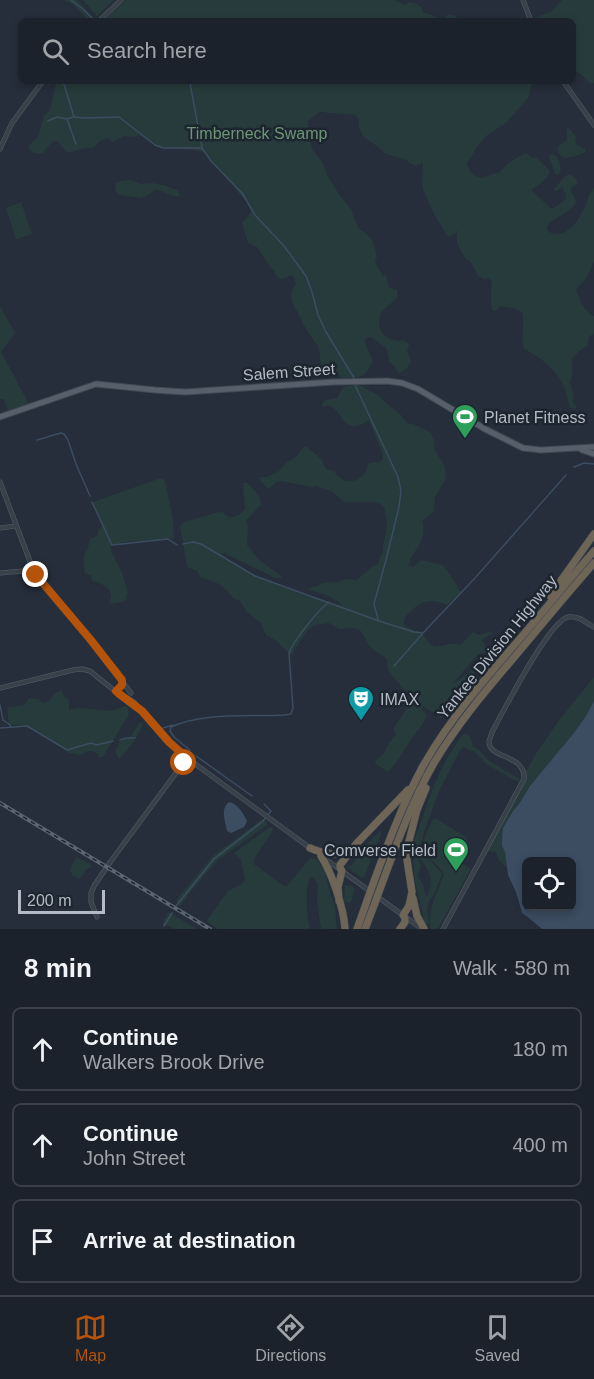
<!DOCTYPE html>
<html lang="en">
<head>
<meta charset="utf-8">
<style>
	:root { --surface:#1c222c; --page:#252a34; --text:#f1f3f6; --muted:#a0a4a9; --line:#3a3f48; --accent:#b45309 }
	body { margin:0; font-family:Arial,sans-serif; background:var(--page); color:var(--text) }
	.controls { position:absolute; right:18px; bottom:18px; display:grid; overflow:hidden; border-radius:9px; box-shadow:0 3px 9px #0003 }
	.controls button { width:54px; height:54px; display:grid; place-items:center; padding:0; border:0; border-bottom:2px solid var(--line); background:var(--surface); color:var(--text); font:30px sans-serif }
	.scale { position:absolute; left:18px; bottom:15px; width:87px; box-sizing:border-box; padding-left:6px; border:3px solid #b4bbc6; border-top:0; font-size:16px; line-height:21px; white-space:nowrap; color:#b4bbc6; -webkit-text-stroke:4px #1d252f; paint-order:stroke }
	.stop { position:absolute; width:18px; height:18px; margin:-14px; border:4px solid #b45309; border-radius:50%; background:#fff }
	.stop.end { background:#b45309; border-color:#fff; box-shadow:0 2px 6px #0008 }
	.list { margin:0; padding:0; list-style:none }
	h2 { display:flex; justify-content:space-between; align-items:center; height:78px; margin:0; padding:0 24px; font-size:26px }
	h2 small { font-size:20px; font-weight:400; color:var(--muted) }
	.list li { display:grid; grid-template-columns:39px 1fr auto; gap:18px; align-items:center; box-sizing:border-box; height:84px; margin:0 12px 12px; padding:0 12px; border:2px solid var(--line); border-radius:9px }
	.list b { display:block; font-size:22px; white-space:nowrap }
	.list p { margin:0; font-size:20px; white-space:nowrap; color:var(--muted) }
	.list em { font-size:20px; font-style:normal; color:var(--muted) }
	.icon { flex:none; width:33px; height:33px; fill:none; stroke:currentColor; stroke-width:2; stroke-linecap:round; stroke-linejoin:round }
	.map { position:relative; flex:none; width:594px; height:929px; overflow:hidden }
	.search { position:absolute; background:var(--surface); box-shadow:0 3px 9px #0003; left:18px; right:18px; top:18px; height:66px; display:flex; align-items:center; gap:15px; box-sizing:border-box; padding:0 21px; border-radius:9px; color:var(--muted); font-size:22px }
	.sheet { height:366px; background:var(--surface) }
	nav { display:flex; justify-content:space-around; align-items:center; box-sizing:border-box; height:84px; border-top:2px solid var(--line); background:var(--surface); font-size:16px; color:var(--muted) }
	nav a { display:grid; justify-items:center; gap:3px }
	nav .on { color:var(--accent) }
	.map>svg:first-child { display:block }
	.green { fill:#283b3c; fill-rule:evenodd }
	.water { fill:#3c4c61; fill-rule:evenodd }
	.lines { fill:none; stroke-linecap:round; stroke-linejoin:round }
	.stream { stroke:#3c4c61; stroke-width:1.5 }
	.minor-casing { stroke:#565e68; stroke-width:5 }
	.major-casing { stroke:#414953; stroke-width:7 }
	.highway-casing { stroke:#434b55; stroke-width:8 }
	.minor { stroke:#38404a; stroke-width:4 }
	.major { stroke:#565f6a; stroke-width:5 }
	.highway { stroke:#6f6556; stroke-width:7 }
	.rail-casing { stroke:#5b6471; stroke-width:4 }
	.rail { stroke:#1d252f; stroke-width:1.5; stroke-dasharray:4.5; stroke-linecap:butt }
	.highway-bridge-casing { stroke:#434b55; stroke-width:8; stroke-linecap:butt }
	.highway-bridge { stroke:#6f6556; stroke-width:7 }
	.route { stroke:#b45309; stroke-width:8 }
	.labels { text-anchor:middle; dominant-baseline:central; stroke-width:5; stroke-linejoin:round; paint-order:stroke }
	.park-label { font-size:16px; fill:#6d9575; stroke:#1d252f }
	.street-label { font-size:16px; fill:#b4bbc6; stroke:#1d252f }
	.poi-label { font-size:16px; fill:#b4bbc6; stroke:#1d252f; text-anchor:start }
</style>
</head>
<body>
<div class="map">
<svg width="594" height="929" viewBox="0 0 594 929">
	<rect width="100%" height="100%" fill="#252e3a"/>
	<path class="green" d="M62,0H78L93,18L92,21H88L82,13L72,4Z
		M83,0H114L97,16Z
		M126,0H394L405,5L410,2L417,4L422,8L423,12L444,20L447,15C454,13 455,17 461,19C465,20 468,19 472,21H103Z
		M562,0H594V83L591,84L582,75L573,70V21H535L534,18L552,11Z
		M47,81H533L528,98L506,123L486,136L477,147L467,164C469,172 474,177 482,178L500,172L508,163L524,154L526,153L531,157L537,158L550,171C547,180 541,184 532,189V191L552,209L562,203L566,199V195L562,187L557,191L554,190C555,187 558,185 560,182C567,174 571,170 578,183L571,188V191L576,201L575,205L565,213L549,223L547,230C566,247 587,209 589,194L592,192L594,187V261C591,266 591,270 588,275C586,281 579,284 576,290L582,305L591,315L594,316V334L591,335L588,339V345C561,363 578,360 570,382L574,396L573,402L576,406V409L570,408C568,402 567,395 565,389C558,371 542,358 524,349C520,337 525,325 522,312L514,308L500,306L495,311L492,310C492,306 490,300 491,296C491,289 493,285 490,278L484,279L478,276L471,262L466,259L460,249L457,242V229L456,233L448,237L434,214L423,189L422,179L423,163L416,166L409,163L407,160L386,154L378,147L368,140L363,136L359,127V119C358,118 357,116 355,115C353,115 323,112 319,112L308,121L310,143L312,149L323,163L327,175L337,191L351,210L359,229L367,234L373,241L377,258L375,259V262L383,276L386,275L389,287L397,290V298L381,312C381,315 379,318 379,322C379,335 392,343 403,340L408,343L409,346L407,351L411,361L407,368L400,373L398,372L394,366L389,361L387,349L371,337L366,338L364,340L373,361C365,379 360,377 342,378L338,374L324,370L321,367L319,348L306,329L292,301L291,293L296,284L294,277L292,275L282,279L276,276L274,270L271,268L257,247L248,243L242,223L251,212L249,205L204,152L194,150L160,147L147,138L139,135L133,137L124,136L113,142L107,138L98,142L94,148C87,147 76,150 69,153C63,151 62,143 55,141L51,143L43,153C36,154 31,154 28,146L38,137L44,116L50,110L56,83L49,85L45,83Z
		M567,128L570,129L576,136L575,142L577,145L585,149V152C574,157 557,164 558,146L567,140Z
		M551,154L556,156C560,162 563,169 558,175L555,174L549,157Z
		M131,180L141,184L152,183L163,185L177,190L181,196C171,198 165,190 155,190L147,196L141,198L119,195L115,190L116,183L121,181Z
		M21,202L32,234L16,239L6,208Z
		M0,306L15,333L1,352L29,404L8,411L4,399H0Z
		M355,385H359L378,395L393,409L400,414L408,424H413L431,433L434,441L435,450L445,467L446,479L435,497L434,511L422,521C428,541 413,549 408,566L414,567C416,565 417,562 420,561C424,559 435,565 441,564C450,572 454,582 461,592L447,605C433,598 421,600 410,612C405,616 404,619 404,625L410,629L422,632C436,658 438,640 460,645L473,632L479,635L489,632L492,633L482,640L488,650V652L481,653L476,656L454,682V683L456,682L479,665H482L449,707L443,717L441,718L423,706L421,709L427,715C424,725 416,731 411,740C403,751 397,763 388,772L376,764L375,761L384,753L389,743L396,734L393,729L405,711L408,703V698L405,691L388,670L387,659L370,647L360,630L353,628L339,629L329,623L314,625L306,632L299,644L295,648L292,655L282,647L277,641L266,635L261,623L247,612L240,601L233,598L228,591L219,584L210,580L201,578L197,571L189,568L187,565L180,527L184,522L219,512C227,513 220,511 227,516C235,520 240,514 245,509L243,483H248L259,496L261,504L246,521L248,526L247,545L259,560L280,575L282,578H275L224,553H222L223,556L228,560L236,563L245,570L260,577L299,593L343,606C334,596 320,593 307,589L317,586L323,583L338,582L345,579L357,580L372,567L378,564L380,556L383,553V546L386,533L387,521L384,507L380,504L372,502H344L333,492L316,486L312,487L281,481L277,482L270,488H267L259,479L260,477H267L279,471L287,462L295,458L300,451L306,446L321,459L326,469L334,471C343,485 355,484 366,472L367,466L369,463C378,461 385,465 382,452L369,420C365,422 360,425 355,426C339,427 339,400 323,407L322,406L323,402L326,400L337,398L343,387Z
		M161,478L165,480L173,521L174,538C154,543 130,538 111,546V551L122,573L128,593L126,595L127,599L122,602L110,604C109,601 111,598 111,595C111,586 98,583 92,580L91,575L85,574C84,566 83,560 85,553C86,552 87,550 88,549C89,545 88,542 90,539L97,536L99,529L103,526L93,502Z
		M594,677V701L586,716L561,750L530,786L519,804L513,811L503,828L502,846L505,852L507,868L498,859L496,852L482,851L537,752L560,719Z
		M61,690L64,696L69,700V710C84,704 100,713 114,710C120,709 122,706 127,706L129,712L128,716L103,757H99C94,747 88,751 80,755L70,753L27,726L9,725L7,707L24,705L29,698L38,699L42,703L48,702L54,694Z
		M140,722L143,724C139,737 128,749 119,759L115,751C118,743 122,738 131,736Z
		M463,734H467L470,737L473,746L479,750L488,760L518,778L520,780L519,782L514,780L488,765L474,751H471L464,747L460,750L439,791L424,832L420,848V852L422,856L430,860L442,874L434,895L430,899L427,909L429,922L427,925H425L414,876L413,844L434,785L447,758ZM420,859C430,869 434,882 427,896L425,893L423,884L418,876L421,865L418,860Z
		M435,818L466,837L467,840L459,858L462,863L471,869L438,928L437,929H431C427,910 437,893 444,875C441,865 423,856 422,849C422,843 429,827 432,821Z
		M262,819L267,823V825L218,860L192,890L181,905L179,906L177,904V899L213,856Z
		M270,827L273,828L272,832L254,859V864L284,886H287L310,858L317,859L325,872L328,886L335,907L337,929H321L317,899L318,884L314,878L311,877C304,886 307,918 310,929H217L208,922V919L228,891L242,884L245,880L241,860L234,853Z
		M381,830V834L375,848L365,875L362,878L346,867L352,865L363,848Z
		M76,857L88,863L92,866L87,869L79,879L72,875L70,870Z
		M345,885L352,886L354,889L352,900L350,903L344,901Z
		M168,912L197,929H175L167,925L163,927V922Z"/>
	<path class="water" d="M594,701V929H542L529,918L522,913L516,892L508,875L505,852L502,846V838L503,828L513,811L519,804L530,786L573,734L586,716ZM526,862H572V906H526Z
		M229,802C237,803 244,814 247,821L244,827L231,833L227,831C225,821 220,809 229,802Z"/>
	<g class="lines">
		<path class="stream" d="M71,0L84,10L94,20
			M189,81L190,83L202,148L211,161L242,193L255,215L284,246L306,276L312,292L318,315L326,332L354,378
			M59,83L64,84L74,117L84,118L119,117L155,145L163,148H201
			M73,117L67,119L76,144
			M48,121L57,117L67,119
			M355,385L398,477L401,491L399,507L387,556L374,604L378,619
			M37,440L61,433L64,434L68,440L76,464L90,496
			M574,467L584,463L594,464
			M92,502L112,545L168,539L177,545
			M183,544L193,542L201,544L255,576L379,621L414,632L423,633
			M394,666L423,633L475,578L566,475
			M0,705L3,720L9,724L11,727
			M0,728L27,726L67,750L91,743L97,745L113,741
			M163,728L173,725
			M120,740L126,738H135
			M190,750L175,738L170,731L171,727C204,712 247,717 284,715L291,714L293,708L289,653C294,640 318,610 329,602
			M196,756L252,796
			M176,906L214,859L263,821L271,811L264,804
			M164,926L172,913"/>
		<defs>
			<path id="minor" d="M523,0L531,21
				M99,21L121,0
				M563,81L594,125
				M0,149L12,123L43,81
				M0,482L34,572L90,639L121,680L122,685L116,691
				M0,528L16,526
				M0,573L34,570
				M122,681L131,693
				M0,688L73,670L82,669L90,671L131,704L137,707
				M116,691L134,702L169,742L187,758L310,848
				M324,858L422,929
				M97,917L91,902V893L94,886L111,861L187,758
				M443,929L524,779C526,754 489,759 489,742C489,740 492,734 492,732C503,712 549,621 568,617C578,615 586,623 594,627"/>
			<path id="major" d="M0,417L96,384L155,390L185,392L334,382L387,381L402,383L418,389L485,429L523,448L541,450L594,447
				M582,450L594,454"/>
			<path id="highway" d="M550,596L594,534
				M310,848C324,854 337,857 351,849
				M321,856C332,873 344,909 345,929
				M373,884C388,843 403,803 423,766C449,720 483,681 517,642C543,612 568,581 594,551
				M380,889C396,846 411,803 434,763C458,723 487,689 517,654C542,624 568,593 594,563
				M413,898L417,916L424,929
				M339,901L338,887L342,871L340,868V865L357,843L408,790
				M357,929L368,898
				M365,929L375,903
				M400,929L405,922V918L403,915L409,906L412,892L407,860L408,845L417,810L426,788"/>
		</defs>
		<use href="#minor" class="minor-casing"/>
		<use href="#major" class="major-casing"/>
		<use href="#highway" class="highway-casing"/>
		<use href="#minor" class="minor"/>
		<use href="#major" class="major"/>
		<use href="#highway" class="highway"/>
		<defs>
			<path id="rail" d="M0,803L210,929"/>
		</defs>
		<use href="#rail" class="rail-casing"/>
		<use href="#rail" class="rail"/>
		<defs>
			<path id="highway-bridge" d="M368,898L373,884
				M375,903L380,889"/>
		</defs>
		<use href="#highway-bridge" class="highway-bridge-casing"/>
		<use href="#highway-bridge" class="highway-bridge"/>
	</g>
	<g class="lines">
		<path class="route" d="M36,575L90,639L122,680V685L116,691L118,693L142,711L169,742L187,758L184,763"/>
	</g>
	<defs>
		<symbol id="stadium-pin" viewBox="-11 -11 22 30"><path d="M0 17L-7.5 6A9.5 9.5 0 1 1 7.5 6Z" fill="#2e9e5b" stroke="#1d252f"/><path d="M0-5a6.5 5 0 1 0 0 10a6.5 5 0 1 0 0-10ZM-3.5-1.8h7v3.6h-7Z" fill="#fff"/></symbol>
		<symbol id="theatre-pin" viewBox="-11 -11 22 30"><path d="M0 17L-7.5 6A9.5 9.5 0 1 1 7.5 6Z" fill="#0f9aa8" stroke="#1d252f"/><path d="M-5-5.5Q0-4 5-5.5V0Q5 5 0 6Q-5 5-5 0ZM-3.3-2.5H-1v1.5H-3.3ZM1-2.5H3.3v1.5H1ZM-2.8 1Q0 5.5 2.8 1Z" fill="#fff"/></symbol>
	</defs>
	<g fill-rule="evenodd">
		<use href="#stadium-pin" x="450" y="402" width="30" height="40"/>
		<use href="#theatre-pin" x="346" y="684" width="30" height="40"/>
		<use href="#stadium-pin" x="441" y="835" width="30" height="40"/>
	</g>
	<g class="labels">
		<g class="park-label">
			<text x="257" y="133">Timberneck Swamp</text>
		</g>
		<g class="street-label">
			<text transform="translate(289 372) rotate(-4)">Salem Street</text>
			<text transform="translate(497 647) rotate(-51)">Yankee Division Highway</text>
		</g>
		<g class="poi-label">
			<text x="484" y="417">Planet Fitness</text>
			<text x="380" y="699">IMAX</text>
			<text x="436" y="850" text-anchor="end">Comverse Field</text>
		</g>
	</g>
</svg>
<div class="controls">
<button><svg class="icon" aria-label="locate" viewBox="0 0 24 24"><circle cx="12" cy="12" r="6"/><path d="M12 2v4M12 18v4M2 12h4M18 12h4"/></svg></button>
</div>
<div class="scale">200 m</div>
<div class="stop" style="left:184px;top:763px"></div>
<div class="stop end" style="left:36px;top:575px"></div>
<div class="search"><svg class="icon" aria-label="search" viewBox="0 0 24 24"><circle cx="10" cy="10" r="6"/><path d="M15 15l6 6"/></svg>Search here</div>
</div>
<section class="sheet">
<h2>8 min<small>Walk · 580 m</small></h2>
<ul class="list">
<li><svg class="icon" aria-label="ahead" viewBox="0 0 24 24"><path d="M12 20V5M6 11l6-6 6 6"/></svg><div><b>Continue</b><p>Walkers Brook Drive</p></div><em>180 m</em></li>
<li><svg class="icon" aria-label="ahead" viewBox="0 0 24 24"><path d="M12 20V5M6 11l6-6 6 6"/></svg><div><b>Continue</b><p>John Street</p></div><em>400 m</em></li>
<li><svg class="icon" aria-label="arrive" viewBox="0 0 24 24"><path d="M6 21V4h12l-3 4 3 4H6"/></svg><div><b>Arrive at destination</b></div></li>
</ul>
</section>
<nav>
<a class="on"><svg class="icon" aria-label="map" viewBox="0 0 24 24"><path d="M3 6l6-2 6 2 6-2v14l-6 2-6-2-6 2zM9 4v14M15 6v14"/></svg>Map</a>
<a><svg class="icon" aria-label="directions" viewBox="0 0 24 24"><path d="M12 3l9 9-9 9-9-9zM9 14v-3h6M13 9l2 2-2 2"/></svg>Directions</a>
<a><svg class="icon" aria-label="saved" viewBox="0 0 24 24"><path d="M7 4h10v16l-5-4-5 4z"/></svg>Saved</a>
</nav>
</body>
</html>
